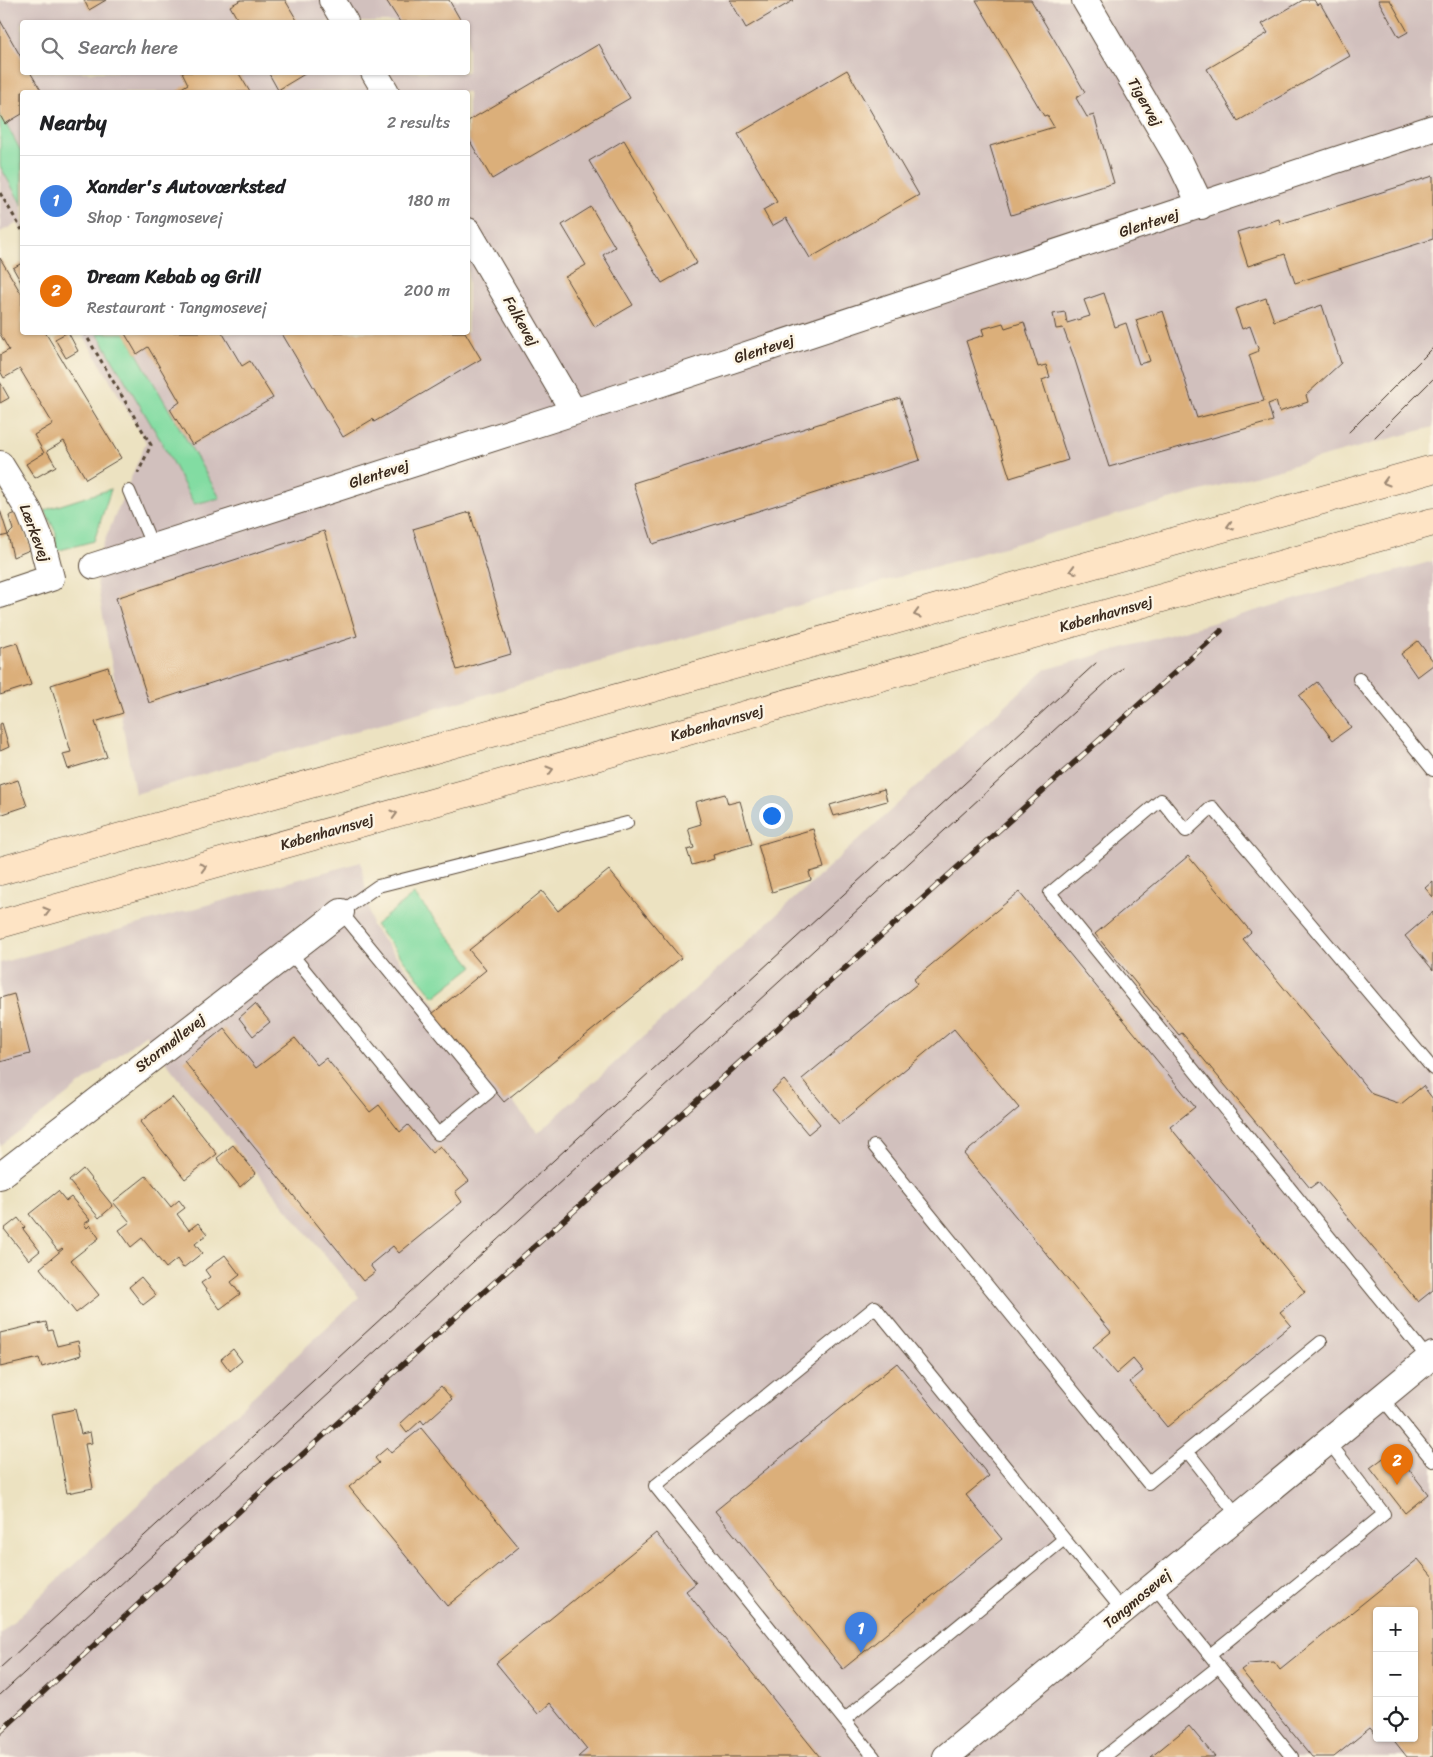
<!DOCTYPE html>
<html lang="en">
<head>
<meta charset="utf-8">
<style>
	:root { --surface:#fff; --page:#f6f6f6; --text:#202124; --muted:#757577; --line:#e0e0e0; --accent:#c8321e }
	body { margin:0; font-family:Sriracha,sans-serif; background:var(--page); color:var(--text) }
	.controls { position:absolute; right:15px; bottom:15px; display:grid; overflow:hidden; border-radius:5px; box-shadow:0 1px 4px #0004 }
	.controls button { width:45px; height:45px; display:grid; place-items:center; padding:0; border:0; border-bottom:1px solid var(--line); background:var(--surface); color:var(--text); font:25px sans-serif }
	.you { position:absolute; left:771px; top:815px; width:18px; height:18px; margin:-12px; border:4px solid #fff; border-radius:50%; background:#1a73e8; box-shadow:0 0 0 8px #1a73e833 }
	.badge { display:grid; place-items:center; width:32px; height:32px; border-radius:50%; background:var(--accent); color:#fff; font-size:16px; font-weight:700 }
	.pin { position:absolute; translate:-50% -41px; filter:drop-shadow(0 1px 2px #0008) }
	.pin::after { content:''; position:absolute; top:26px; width:18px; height:15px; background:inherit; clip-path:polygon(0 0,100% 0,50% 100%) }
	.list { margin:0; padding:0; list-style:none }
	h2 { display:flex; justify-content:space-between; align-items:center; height:65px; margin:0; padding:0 20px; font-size:21px }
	h2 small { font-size:16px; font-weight:400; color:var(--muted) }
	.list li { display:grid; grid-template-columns:32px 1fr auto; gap:15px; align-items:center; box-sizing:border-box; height:90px; padding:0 20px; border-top:1px solid var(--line) }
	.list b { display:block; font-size:19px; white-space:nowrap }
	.list p { margin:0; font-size:16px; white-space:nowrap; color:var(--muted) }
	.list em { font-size:16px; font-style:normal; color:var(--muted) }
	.icon { flex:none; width:28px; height:28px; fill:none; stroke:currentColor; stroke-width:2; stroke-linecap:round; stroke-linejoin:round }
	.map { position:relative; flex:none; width:1433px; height:1757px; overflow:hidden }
	.search { position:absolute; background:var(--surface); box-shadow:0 1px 4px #0004; left:20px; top:20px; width:450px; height:55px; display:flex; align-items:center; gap:12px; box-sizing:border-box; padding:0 18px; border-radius:5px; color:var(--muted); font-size:19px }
	.panel { position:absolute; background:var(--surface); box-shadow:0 1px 4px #0004; left:20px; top:90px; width:450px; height:245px; border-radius:5px }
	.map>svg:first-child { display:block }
	.industrial { fill:#d1c0bd; fill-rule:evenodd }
	.green { fill:#82dca2; stroke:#5e8360 }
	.building { fill:#dbaf7a }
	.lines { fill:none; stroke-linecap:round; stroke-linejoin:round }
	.service-casing { stroke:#564636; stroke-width:14 }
	.minor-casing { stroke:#564636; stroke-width:28 }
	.secondary-casing { stroke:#564636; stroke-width:29 }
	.path { stroke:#564636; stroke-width:3; stroke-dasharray:4 4; stroke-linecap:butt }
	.service { stroke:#fff; stroke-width:12 }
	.minor { stroke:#fff; stroke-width:26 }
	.secondary { stroke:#fee4c5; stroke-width:28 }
	.tram { stroke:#3b2a1e; stroke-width:1 }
	.rail-casing { stroke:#3b2a1e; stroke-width:5.5 }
	.rail { stroke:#fcf5e5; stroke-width:4; stroke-dasharray:11; stroke-linecap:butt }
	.oneway { stroke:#9c8772 }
	.labels { text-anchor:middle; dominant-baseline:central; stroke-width:5; stroke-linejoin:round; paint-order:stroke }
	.street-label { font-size:15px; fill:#3b2a1e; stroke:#fcf5e5 }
</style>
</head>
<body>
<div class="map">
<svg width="1433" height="1757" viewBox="0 0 1433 1757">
	<rect width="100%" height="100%" fill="#fcf5e5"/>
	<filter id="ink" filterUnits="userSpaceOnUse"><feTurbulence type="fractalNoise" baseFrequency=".02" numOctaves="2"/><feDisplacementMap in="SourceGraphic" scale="10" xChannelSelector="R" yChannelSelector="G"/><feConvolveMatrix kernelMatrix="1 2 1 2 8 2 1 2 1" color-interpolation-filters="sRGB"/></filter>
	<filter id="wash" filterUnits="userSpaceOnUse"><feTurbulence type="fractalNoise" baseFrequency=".0096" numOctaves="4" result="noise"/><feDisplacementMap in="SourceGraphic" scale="20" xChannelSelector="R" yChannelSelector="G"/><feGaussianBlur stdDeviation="1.12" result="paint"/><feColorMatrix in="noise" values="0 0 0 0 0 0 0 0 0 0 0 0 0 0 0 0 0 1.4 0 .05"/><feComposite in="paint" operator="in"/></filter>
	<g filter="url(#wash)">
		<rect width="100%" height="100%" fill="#ece2c1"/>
		<path class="industrial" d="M0,0H1433V427L1250,477L135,794L94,566L146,442L82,333L468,332V92H22V231L18,223L0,232ZM22,22H468V72H22Z
			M1433,561V1757H0V1634L359,1297L172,1070L146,1034L0,1146V963L361,862L372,926L538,1133L1044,670ZM1377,1611H1414V1738H1377Z"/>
		<path class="green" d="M0,113L22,153V205L0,166Z
			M97,333H125L220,498L194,504L161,441Z
			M111,489L94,541L56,551V533L45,510Z
			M414,894L473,966L434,997L375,925Z"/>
		<g id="blocks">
			<path class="building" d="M84,0H106L89,10Z
				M241,0H285L298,22H239L230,6Z
				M386,0H449L461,21L458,22H400Z
				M730,0H794L746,28Z
				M976,0H1031L1085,92L1076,98L1087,117L1094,115L1114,183L1011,215L990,146L1054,127L1047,115L1044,116Z
				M1303,0H1314L1317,5L1320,3L1350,56L1238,121L1207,69L1268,33L1262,24Z
				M1378,0H1390L1408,32L1399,37Z
				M0,20L22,59V72H30L42,92H22V114L5,124L0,115Z
				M599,44L630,98L492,179L468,138V121Z
				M847,70L919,195L810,258L786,218L772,226L763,210L777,202L738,134Z
				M182,72H238L250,92H175L188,84Z
				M268,72H308L278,90Z
				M624,140L697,263L662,283L589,161Z
				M1433,176V239L1295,283L1285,254L1248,266L1237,232L1279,219L1280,224Z
				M591,207L615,247L603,255L633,305L595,327L565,277L586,265L562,225Z
				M0,258L22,295V332H45L121,458L86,479L64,441L47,451L56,466L35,478L26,464L44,453L34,435L53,424L20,369L4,378L0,371V355L9,350L0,334Z
				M22,263V284L13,268Z
				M1104,293L1115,327L1126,323L1139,364L1150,361L1136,320L1163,311L1197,418L1264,401L1249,355L1259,351L1250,326L1242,329L1235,309L1266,298L1274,321L1322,305L1341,363L1306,395L1308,402L1279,412L1276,401L1268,404L1273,421L1109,467L1074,357L1063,328L1056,329L1053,314L1065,312L1067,323L1090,316L1084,300Z
				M1024,322L1038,367L1046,365L1050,377L1042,380L1068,460L1010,478L966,341L984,335L982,329L1003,323L1005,328Z
				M68,332L78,351L66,358L55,339Z
				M124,332H222L242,366L250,361L273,398L192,445L170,409L180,402L148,347L137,354Z
				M281,332H465L481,359L374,422L373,419L343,437Z
				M0,382L9,398L0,403Z
				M900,398L920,460L653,544L633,483Z
				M0,510L8,535L0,537Z
				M470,512L511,654L457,670L413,529Z
				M16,513L32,549L13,557L8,535L13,530L9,516Z
				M324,531L357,636L149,703L116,598Z
				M1418,641L1433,661V665L1417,677L1401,654Z
				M17,643L31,685L0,695V648Z
				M108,667L123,713L95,722L107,757L68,769L63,754L71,752L51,685Z
				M1317,682L1351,727L1333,740L1299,696Z
				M2,723L9,747L0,751V724Z
				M18,780L27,806L0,815V786Z
				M884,789L887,801L834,816L830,805Z
				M725,794L728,804L740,801L752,844L713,855L714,859L692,865L687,850L694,848L688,828L701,824L695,802Z
				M813,829L824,868L809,872L811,880L772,892L758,845Z
				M1188,856L1251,932L1243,939L1372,1094L1401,1104L1423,1086L1433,1099V1290L1418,1302L1318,1182L1310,1188L1182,1033L1179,1035L1095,934Z
				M609,870L681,958L504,1102L432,1014L486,970L469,950L542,891L558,911Z
				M1433,881V897L1425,888Z
				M1019,892L1195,1107L1170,1127L1305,1292L1280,1312L1291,1325L1167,1427L1130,1382L1143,1371L1133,1359L1116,1374L1093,1347L1111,1332L964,1154L1019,1108L954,1029L839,1124L802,1079L917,984L914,979Z
				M1433,912V970L1405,936Z
				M14,994L30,1054L0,1062V998Z
				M255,1004L270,1022L253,1036L239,1018Z
				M224,1028L256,1068L295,1038L317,1065L326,1058L370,1112L379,1105L400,1132L408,1125L432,1153L440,1146L469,1181L455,1192L462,1202L399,1253L393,1246L370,1265L375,1272L363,1281L184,1061Z
				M784,1080L820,1124L808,1134L772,1091Z
				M172,1097L217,1154L185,1179L140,1122Z
				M233,1145L256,1173L240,1187L217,1158Z
				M83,1169L113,1206L99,1218L69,1181Z
				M146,1176L171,1207L179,1200L185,1208L177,1214L189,1230L198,1223L207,1234L195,1244L202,1253L183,1268L177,1259L166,1268L142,1238L131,1247L119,1230L130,1222L113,1202Z
				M58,1191L66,1201L71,1197L90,1220L84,1224L87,1228L90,1225L99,1238L71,1260L99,1295L76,1313L40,1268L63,1249L62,1248L58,1251L29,1214Z
				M18,1218L25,1227L23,1229L40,1251L29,1260L4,1229Z
				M225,1255L240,1275L231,1282L240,1294L220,1309L201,1283L210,1277L205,1270Z
				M141,1277L156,1295L143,1305L129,1287Z
				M46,1322L48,1331L52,1330L57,1346L78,1341L81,1355L42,1367L39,1358L0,1367V1333Z
				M233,1349L242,1361L230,1371L221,1359Z
				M897,1363L989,1476L966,1495L1002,1539L843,1669L715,1511Z
				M441,1386L452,1399L424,1424L421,1420L407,1433L400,1424Z
				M75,1409L81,1434L90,1432L92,1443L85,1444L93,1488L67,1493L52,1414Z
				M421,1428L519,1547L447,1606L349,1487L379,1463L375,1458L387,1448L391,1453Z
				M1394,1450L1428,1494L1405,1513L1370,1468Z
				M656,1533L696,1583L686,1591L820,1757H578L587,1749L550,1703L538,1714L496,1663Z
				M1418,1559L1433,1577V1757H1407L1392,1738H1414V1611H1377V1736L1370,1728L1334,1757H1312L1241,1670L1249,1664L1274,1662L1280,1670Z
				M1189,1726L1215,1757H1151Z"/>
		</g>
	</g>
	<g filter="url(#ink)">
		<use href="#blocks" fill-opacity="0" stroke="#564636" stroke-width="1"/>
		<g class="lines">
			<defs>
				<path id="service" d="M129,491L153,547
					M1359,679L1433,770
					M289,951L438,1134L489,1092L341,912L378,886L627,823
					M874,1146L1148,1483L1321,1342
					M1431,1362L1050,893L1161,800L1186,831L1212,807L1433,1069
					M1381,1397L1433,1461
					M1187,1451L1238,1516
					M1153,1585L1292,1757
					M1210,1655L1384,1514L1328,1441
					M844,1720L1064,1539
					M874,1757L655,1486L875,1307L1123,1611
					M1104,1757L1219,1666"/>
				<path id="minor" d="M332,0L345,22
					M1085,0L1181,164L1201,206
					M374,72L386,92
					M468,231L574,412
					M0,464L29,511L42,543L51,578L0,595
					M94,566L574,412L1433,128
					M0,1176L341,912
					M946,1757L1433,1355"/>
				<path id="secondary" d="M0,871L1433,469
					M0,924L1433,522"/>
			</defs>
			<use href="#service" class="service-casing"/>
			<use href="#minor" class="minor-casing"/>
			<use href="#secondary" class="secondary-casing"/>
			<path class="path" d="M0,193L22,230
				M84,332L151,445L138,473"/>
			<use href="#service" class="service"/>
			<use href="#minor" class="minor"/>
			<use href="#secondary" class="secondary"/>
			<path class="tram" d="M1349,432L1433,348
				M1375,437L1433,379
				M0,1668L1096,663
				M0,1695L1122,668"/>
			<defs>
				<path id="rail" d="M0,1732L246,1505L1221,631"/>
			</defs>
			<use href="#rail" class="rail-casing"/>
			<use href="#rail" class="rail"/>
		</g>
		<defs><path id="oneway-chevron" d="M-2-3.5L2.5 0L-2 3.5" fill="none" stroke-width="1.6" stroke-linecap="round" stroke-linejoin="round" transform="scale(1.25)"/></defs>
		<g class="oneway">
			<use href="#oneway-chevron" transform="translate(1386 482) rotate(164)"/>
			<use href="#oneway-chevron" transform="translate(1230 526) rotate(164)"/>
			<use href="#oneway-chevron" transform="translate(1073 570) rotate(164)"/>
			<use href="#oneway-chevron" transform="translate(917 614) rotate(164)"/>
			<use href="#oneway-chevron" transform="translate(550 770) rotate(-16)"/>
			<use href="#oneway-chevron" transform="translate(394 814) rotate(-16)"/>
			<use href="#oneway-chevron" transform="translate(203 867) rotate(-16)"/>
			<use href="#oneway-chevron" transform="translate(47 911) rotate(-16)"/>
		</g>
	</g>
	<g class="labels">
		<g class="street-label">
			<text transform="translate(1145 102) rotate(60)">Tigervej</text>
			<text transform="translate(1149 223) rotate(-18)">Glentevej</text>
			<text transform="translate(521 321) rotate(60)">Falkevej</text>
			<text transform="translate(764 349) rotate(-18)">Glentevej</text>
			<text transform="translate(379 474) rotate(-18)">Glentevej</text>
			<text transform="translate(35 533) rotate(69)">Lærkevej</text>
			<text transform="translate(1106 614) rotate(-16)">Københavnsvej</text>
			<text transform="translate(717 723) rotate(-16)">Københavnsvej</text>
			<text transform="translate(327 832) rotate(-16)">Københavnsvej</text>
			<text transform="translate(170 1043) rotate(-38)">Stormøllevej</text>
			<text transform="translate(1137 1599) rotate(-40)">Tangmosevej</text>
		</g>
	</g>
</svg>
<div class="controls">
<button>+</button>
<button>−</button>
<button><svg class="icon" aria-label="locate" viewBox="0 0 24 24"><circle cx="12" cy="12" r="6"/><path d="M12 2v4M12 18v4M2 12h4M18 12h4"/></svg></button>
</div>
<div class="you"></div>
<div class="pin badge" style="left:861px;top:1653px;background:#3f7fe0">1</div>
<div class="pin badge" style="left:1397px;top:1485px;background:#e8710a">2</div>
<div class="search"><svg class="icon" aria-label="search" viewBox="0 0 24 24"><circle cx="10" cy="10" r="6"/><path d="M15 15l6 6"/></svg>Search here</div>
<section class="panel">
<h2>Nearby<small>2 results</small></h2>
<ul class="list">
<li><span class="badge" style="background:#3f7fe0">1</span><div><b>Xander's Autoværksted</b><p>Shop · Tangmosevej</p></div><em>180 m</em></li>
<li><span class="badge" style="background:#e8710a">2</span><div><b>Dream Kebab og Grill</b><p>Restaurant · Tangmosevej</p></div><em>200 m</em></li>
</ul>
</section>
</div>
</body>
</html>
